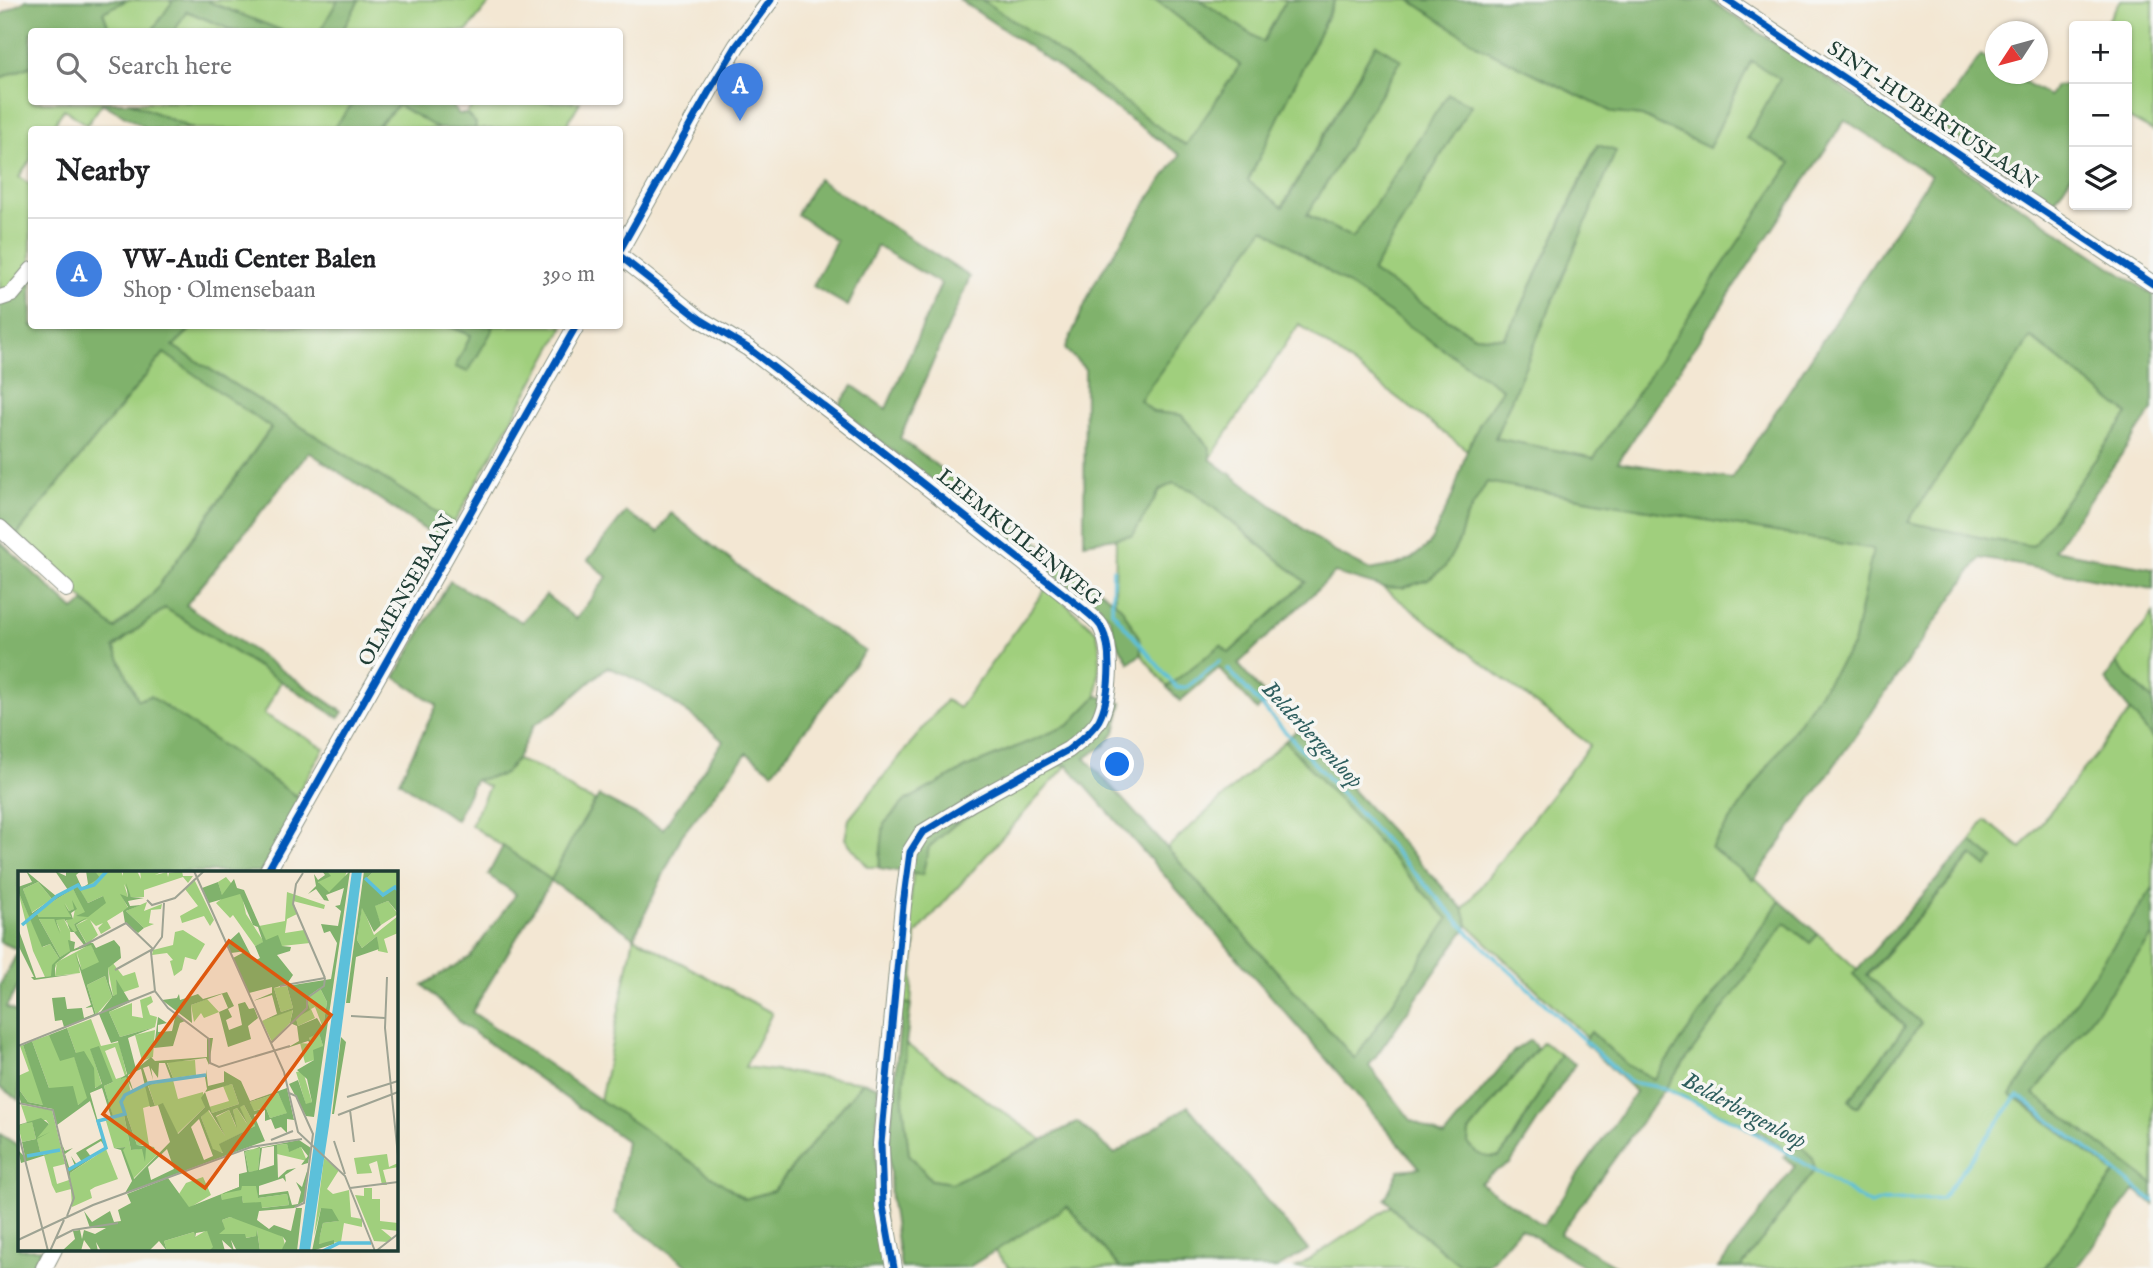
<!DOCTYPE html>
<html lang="en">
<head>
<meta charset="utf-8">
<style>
	:root { --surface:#fff; --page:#f6f6f6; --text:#202124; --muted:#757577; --line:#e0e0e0; --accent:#d93025 }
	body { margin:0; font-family:"IM FELL English",serif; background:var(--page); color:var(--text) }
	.controls { position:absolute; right:21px; top:21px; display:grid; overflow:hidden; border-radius:7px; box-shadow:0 2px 5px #0004 }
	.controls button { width:63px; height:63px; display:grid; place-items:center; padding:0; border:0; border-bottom:2px solid var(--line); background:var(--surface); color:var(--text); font:35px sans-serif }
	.compass { position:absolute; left:1985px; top:21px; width:63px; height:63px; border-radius:50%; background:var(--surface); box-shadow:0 2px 5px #0004; rotate:234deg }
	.you { position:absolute; left:1118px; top:765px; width:24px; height:24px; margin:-18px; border:5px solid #fff; border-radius:50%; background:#1a73e8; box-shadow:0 0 0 10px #1a73e833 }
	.badge { display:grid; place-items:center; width:46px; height:46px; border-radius:50%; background:var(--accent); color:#fff; font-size:23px; font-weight:700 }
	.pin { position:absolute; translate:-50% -58px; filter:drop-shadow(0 2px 4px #0008) }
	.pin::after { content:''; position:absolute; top:37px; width:24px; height:21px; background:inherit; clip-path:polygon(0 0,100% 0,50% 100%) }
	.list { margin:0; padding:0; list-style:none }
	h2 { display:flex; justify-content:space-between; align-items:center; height:91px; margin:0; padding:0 28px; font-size:30px }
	h2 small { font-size:23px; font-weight:400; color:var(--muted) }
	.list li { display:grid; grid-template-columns:46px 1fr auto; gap:21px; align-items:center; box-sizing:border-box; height:112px; padding:0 28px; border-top:2px solid var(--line) }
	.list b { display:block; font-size:26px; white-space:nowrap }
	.list p { margin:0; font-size:23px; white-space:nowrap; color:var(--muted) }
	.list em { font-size:23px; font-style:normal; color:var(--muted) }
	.icon { flex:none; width:38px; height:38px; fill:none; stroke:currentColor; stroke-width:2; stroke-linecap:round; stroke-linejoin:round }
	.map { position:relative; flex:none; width:2153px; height:1268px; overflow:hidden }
	.search { position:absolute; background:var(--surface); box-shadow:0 2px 5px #0004; left:28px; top:28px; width:595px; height:77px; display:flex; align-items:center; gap:18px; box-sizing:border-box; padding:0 24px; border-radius:7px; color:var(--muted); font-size:26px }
	.panel { position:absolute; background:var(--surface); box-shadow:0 2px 5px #0004; left:28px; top:126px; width:595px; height:203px; border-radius:7px }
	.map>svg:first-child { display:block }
	.green { fill:#a0cf7d; stroke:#608658; stroke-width:2 }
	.forest { fill:#80b26c; stroke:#507850; stroke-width:2; fill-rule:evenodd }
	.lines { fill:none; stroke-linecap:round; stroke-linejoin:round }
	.stream { stroke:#5cc0da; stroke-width:3.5 }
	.minor-casing { stroke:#899284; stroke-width:18 }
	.minor { stroke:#fff; stroke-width:16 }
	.cycleway-casing { stroke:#f6f6f2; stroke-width:11 }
	.cycleway { stroke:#0057b8; stroke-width:7 }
	.labels { text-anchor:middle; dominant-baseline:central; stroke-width:7; stroke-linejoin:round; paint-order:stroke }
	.street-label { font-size:21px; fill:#1f3d34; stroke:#f6f6f2 }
	.water-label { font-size:23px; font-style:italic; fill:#2e5e5e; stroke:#f6f6f2 }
	.inset-river { fill:none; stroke:#5cc0da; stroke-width:3.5 }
	.inset-road { fill:none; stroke:#9ea393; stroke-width:2 }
	.view { fill:#de580e; fill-opacity:0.15; stroke:#de580e; stroke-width:3.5 }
	.inset-edge { fill:none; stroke:#1f3d34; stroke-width:3.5 }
</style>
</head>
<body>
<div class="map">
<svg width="2153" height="1268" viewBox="0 0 2153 1268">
	<rect width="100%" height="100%" fill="#f6f6f2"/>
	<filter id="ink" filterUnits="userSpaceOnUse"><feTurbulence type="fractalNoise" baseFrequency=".0143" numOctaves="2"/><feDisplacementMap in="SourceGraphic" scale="14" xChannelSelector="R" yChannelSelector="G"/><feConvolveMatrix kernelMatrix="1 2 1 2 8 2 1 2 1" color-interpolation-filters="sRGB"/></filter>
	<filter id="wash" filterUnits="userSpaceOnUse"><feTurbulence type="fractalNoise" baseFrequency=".00686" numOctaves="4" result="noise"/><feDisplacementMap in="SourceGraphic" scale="28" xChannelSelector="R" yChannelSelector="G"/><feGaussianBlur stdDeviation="1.57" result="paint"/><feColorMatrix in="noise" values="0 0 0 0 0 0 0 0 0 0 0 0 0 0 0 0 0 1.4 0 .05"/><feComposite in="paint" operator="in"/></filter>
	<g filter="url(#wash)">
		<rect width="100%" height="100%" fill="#f3e7d3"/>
		<path class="green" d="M127,0H169L173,2L152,31H110L103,12Z
			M210,0H338L320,32L283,31L209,2Z
			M359,0H492L467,31L342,32Z
			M982,0H1156L1240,65L1187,145L1173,138Z
			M1200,0H1286L1263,42Z
			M1335,0H1410L1482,48L1614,113L1642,116L1709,148L1751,60L1780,79L1791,163L1595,458L1495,438L1615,151L1597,145L1519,312L1503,338L1475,336L1372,272L1471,105L1448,95L1352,239L1307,214L1401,61L1376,44L1282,207L1248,181Z
			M2120,0H2153V131L2127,117V26H2105Z
			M186,11L234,31L174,32Z
			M31,66L32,102H103L87,125L64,109L51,129L32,130L31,159L19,177L31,185V273L0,303V78Z
			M130,102H354L333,130L193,129Z
			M475,102H580L564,129H475L476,123L466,114Z
			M398,105L439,129L374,130Z
			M1264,228L1502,389L1480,423L1467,450L1299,324L1210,459V448L1181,415L1153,412L1139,400Z
			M194,326H448L471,335L492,331V326H564L454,523L173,346Z
			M2030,337L2128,414L2033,546L1993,540L1907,522Z
			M164,353L271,427L152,595L114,629L17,535Z
			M1487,482L1874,549L1853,645L1711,848L1754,880L1755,878L1780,901L1654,1079L1627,1065L1591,1032L1587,1037L1468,925L1463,909L1590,745L1382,587L1402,588L1428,580L1459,541L1465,520Z
			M1173,483L1192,490L1306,582L1229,653L1220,646L1167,687L1141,654L1139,639L1115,603L1116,538L1133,535L1160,490Z
			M1047,587L1097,632L1100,650L1097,696L1069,725L968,767L905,801L884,824L879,867H868L845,839L849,819L946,700L959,708Z
			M165,608L281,681L264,714L324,748L296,796L150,696L138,700L114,648Z
			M2153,613V701L2116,664Z
			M2131,711L2153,739V888L2012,1095L2115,1174L2044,1268H1741L1815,1169L1795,1148L1790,1152L1761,1132L1665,1089L1785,922L1810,943L1818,934L1857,969L1853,974L1905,1027L1849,1100L1858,1107L1921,1023L1867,976L1973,855L1987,866L1993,859L1971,841L1985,820L2021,848Z
			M1285,741L1449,919L1355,1059L1167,848Z
			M516,760L540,768L580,795L595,801L570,843L551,880L471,825L489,787L475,780L502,775Z
			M1059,765H1067L916,934L911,1005L902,1002L913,873L922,874L929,847L954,825Z
			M2153,935V1184L2034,1094Z
			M634,937L772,1013L745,1067L863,1082L773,1191L745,1199L600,1101Z
			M1543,1042L1561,1055L1512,1140L1499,1157C1484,1158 1476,1155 1468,1143L1469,1132Z
			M906,1044L1043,1140L952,1183L931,1180L909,1154L903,1101Z
			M1067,1206L1120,1268H1010L994,1251Z
			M1391,1206L1407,1222L1459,1264L1488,1265L1486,1268H1296Z"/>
		<path class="forest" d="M27,0H127L103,12L110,31L32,32L31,66L0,78V15Z
			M169,0H210L209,2L283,31H234L187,11L174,31H152L172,2Z
			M338,0H359L342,31H320Z
			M960,0H982L1047,43L1173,138L1186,145L1240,65L1156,0H1200L1263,42L1286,0H1335L1248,181L1283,207L1376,44L1401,60L1307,215L1353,238L1448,94L1471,105L1372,272L1474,336L1504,338L1519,312L1598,145L1616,151L1495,438L1594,458L1791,163L1747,138L1780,79L1751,61L1709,148L1642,116L1614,113L1482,48L1410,0H1710L2153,295V410L2054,550L2153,568V589L1980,558L1754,880L1711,848L1853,645L1873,549L1487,482L1465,520L1459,541L1445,567L1428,580L1402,588L1382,587L1335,573L1238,664L1268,699L1257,710L1219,668L1180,701L1167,687L1221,645L1229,653L1306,582L1192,490L1173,483L1160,490L1133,535L1084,543L1085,369L1065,349L1095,282L1152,194L1180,155L1040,54ZM1845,120L1931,176L1731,479L1618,462ZM1264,228L1502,389L1480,423L1467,450L1453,495L1429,545L1411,559L1396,565L1370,570L1333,551L1210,459V448L1181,415L1153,412L1140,400ZM2031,337L2128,414L2033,546L1993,540L1908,522Z
			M1981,55L1995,64L1996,74H2011L2049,96L2055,86L2068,85L2074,88V171L2054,202L1933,122Z
			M103,102H130L193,129H148L102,103Z
			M354,102H448L459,114H466L476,123L475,129H439L398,105L374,129H333Z
			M818,179L970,277L900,438L1020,528L1121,607L1140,639L1141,654L1129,663L1116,640L1109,617L837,408L853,386L886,409L941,284L877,246L848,306L813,286L836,241L797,214Z
			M31,273L32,326H194L173,346L454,523L442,541L309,452L186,605L343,712L339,718L165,608L114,647L138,700L150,696L296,796L303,799L261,872H19V984L6,1007L19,1014V1100L0,1087V985L19,950L0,942V542L74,610L84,602L115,629L152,595L271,428L164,353L17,535L0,519V303Z
			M448,326H492V331L468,372L455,367L471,335Z
			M626,512L658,533L671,513L753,578L865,651L773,772L747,753L682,835L634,937L551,881L472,1012L745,1199L773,1191L863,1082L878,1087L876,1157L889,1268H691L615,1213L626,1141L462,1024L423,985L470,957L516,894L488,875L503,846L551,880L570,843L599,796L663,829L723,741C692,714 646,681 607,667L558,710L534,725L516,760L503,775L475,780L456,820L399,781L437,705L395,677L450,581L522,622L546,595L576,619L607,577L588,560Z
			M2116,664L2153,701V739L2105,680Z
			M1097,696L1122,703L1115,732L1104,746L1085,758L1167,848L1355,1059L1448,919L1285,741L1297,730L1463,909L1468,925L1369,1066L1411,1120L1444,1137L1514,1051L1530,1040L1537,1048L1469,1132L1468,1143C1476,1155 1484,1158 1499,1157L1513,1140L1561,1055L1575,1064L1510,1164L1493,1172L1480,1183L1543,1225L1636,1092L1584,1042L1591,1032L1627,1065L1654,1079L1780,901L1818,934L1810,943L1785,923L1560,1234L1619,1268H1587L1520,1228L1488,1265L1459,1264L1407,1222L1385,1199L1399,1170L1420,1168L1308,1038L1067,765H1059L957,822L929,847L922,875L879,868L884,824L905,801L968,767L1069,725Z
			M1971,841L1993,859L1987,867L1972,855L1867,975L1921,1023L1857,1107L1849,1100L1905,1027L1853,974Z
			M2153,888V935L2034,1094L2153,1184V1204L2135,1190L2076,1268H2044L2115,1174L2026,1104L2011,1095Z
			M902,1002L911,1005L906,1044L903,1101L909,1154L931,1180L952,1183L1043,1140L1077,1122L1115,1154L1188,1106L1308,1250L1277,1268H1120L1067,1206L969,1267L901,1268L891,1203L889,1146Z
			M0,1134L19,1146V1249H42L31,1268H0Z
			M1802,1147L1812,1157L1815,1169L1741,1268H1718L1795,1166L1784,1157L1795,1148Z"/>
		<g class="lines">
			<path class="stream" d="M1113,569L1112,611L1177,688L1187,687L1220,661
				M1228,669L1471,935L1629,1082L1664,1088L1741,1124L1871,1205L1881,1201L1941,1199L1943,1197L2015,1099L2019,1096L2153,1201"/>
		</g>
	</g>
	<g filter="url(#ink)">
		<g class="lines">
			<defs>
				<path id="minor" d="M1727,0L2153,284
					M620,250L711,88L737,45L771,0
					M620,256L700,319L748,348L838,417L1083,609C1089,615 1099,621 1102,629C1113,650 1110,699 1099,720C1092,732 1078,742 1068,750L971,803L922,833L910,852L903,905L881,1144L883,1206L894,1268
					M0,298L12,294L32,270
					M0,528L66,589
					M267,872L576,326
					M44,1268L54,1249"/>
			</defs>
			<use href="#minor" class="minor-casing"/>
			<use href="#minor" class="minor"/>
			<defs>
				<path id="cycleway" d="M1727,0L2153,284
					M620,250L711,88L737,45L771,0
					M620,256L700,319L748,348L838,417L1083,609C1089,615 1099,621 1102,629C1113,650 1110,699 1099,720C1092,732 1078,742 1068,750L971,803L922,833L910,852L903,905L881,1144L883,1206L894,1268
					M267,872L576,326"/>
			</defs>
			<use href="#cycleway" class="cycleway-casing"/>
			<use href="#cycleway" class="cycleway"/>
		</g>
	</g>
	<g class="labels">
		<g class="street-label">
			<text transform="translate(1932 116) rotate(34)">SINT-HUBERTUSLAAN</text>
			<text transform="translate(1019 538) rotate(39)">LEEMKUILENWEG</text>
			<text transform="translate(407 591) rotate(-60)">OLMENSEBAAN</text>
		</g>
		<g class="water-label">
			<text transform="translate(1312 735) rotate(47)">Belderbergenloop</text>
			<text transform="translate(1744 1111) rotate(28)">Belderbergenloop</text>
		</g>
	</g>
	<g transform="translate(18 871)">
		<rect width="380" height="380" fill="#f3e7d3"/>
		<path d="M77,0H103L105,5V0H119L123,8L122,0H146L137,4L149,1L150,6L151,2L164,0L165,5H175L170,12L165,6L126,19V26H113L106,13L110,26L104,25L110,37L89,50L93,57L83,63L80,57L85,52L78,55L72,49L80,64L69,73L58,54L70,48L56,53L60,60L52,61L53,80L42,86L21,48H36L43,61L37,48H46L52,60L48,48H55L57,38L51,40L47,32L53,46H21L18,41L55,18L70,43L84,35L70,41L67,36L82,27L85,33V25L70,32L61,19L81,7ZM309,0H329L325,11L311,21L303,19L300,10L312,5ZM356,0H380V20L376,16L363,24L349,7ZM208,6L224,25L228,43L246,71L237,75L215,44L212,47L198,32L210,23L204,25L200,11ZM176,8L196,49L192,55L186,45L164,52L162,45L180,35L167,18ZM20,11L34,28L13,42L5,18ZM0,20L25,76L32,73L41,87L34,105L27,106L15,80ZM269,21L307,34L306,38L275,30L279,43L269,48L267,62L286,59L292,72L264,75L248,70L241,55L267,50ZM370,30L380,43L363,54L356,35ZM129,31L126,40L144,33L143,38L133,39L131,52L136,53L126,57L108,40ZM344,35L356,64L380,45V62L366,68L370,82L360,80L359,65L344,77L339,69ZM165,59L187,73L178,89L167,86L164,99L156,105L152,90L155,89L149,82L134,84L135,79L155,74L157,61ZM73,73L76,80L83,77L91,92L64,100L59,82L62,102L37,105L39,91ZM94,91L105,105L117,101L121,116L103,122L98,108L100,123L95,125L90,97ZM87,105L94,126L78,144L69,114ZM269,115L275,137L263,141L256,117ZM302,117L309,131L305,157L297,136L293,138L297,147L280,155L278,147L288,128ZM133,125L135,131L129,135L132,144L139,146L137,156L102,166L91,141L114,132V145L125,147L122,129ZM189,128L201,141L186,147L183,142L176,151L173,134ZM275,138L272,152L254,171L244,150ZM73,148L83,175L101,171L113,222L128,215L135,234L125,237L131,274H119L108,242L95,246L86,215L95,211L73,179L84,214L76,217L72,197L58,182L49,157ZM97,176L107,205L98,208L87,180ZM137,159L135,186L124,190L117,164ZM301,161L305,175L296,189L287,192L282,172L294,173L291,167ZM31,164L56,185L70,227L60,234L31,217L14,170ZM5,174L26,232L25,234L10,231L0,217V205L11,200L2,175ZM177,189L178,204L155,207L149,191ZM285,200L294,231L288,234L278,201ZM155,209L160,228L185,221L187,236L159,263L145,233L137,235L130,214ZM214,213L221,233L194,242L191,236L211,230L205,215ZM260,222L270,242L252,247L248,237L235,240L232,231ZM3,234L34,239L47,293L35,296L39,313L51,309L53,318L38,322L34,314L26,284L30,282L23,284L18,265L31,253L28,249L14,250L18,268L4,271L0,254L9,252ZM226,234L237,255L202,273L206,282L195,279L183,246L190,239L207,265L198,246L211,239L218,256L215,239L219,237L229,253L221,235ZM106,244L113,279L136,276L139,284L115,308L104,279L108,276L96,277L88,250ZM269,273L271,280L283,276L289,290L259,283V274ZM242,276L240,300L231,301L227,281ZM88,278L100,308L77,316L72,319L74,327L54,336L52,302ZM369,283L371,296L380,292V296L365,299L369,314H364L359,290L351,293L354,302L339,303L336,287ZM306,287L321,299L309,318L315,323L331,319L333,346L344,348V356L326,352L323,371L300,373L305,352L320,350L303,337L296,365ZM185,306L193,324L171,337L161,323L168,312ZM224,315H239L240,327L269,323L271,334L243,337L225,332L224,326L204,330L203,323ZM346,317H354V328H362V350L380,352V360L363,358L374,367L370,371L356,370L337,324L346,325ZM212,346L240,353L265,366L267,374L263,380H242L239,359V365L227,367V363H201L200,359L206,358L204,349ZM189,359L196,376L191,380H149L146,370L176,361L177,366Z" fill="#a0cf7d" fill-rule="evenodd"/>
		<path d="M8,0L38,25L50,19L37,0L48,5V0H63L58,4L64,17L70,13L68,0H77L82,7L62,19L70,32L85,25L88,32L70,46L58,45L67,41L55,18L18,41L21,46H53L46,33L51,40L56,38L54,29L59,38L53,42L55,48L48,49L53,61L59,60L56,53L70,46L58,54L68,72H75L78,77L96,69L102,76L103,87L90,97L91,112L95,125L99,123L98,108L112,131L91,141L102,166L137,156L110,167L118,198L133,186L137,190L189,186V167H195L191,194L188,187L149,192L155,207L179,206L153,208L147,192H141L140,207L133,197L135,209L131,195L125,197L130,212H137L130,215L137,235L132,236L123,198L110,204L116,222L108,206L102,208L109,203L100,170L93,172L81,143L94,126L87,105L69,114L78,144L46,156L44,149L37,150L34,127L47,126L49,138L64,137L66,147L76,143L74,136L67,137L73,134L57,82L64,99L81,91L73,74L53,81L37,93V105L58,103L16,109L13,106H16L0,74V57L18,107L33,105L34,94L41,87L32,73L24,76L0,20V16L14,11ZM20,11L34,28L14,42L5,18ZM21,48H36L42,63L38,49L46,48L66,74L56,78L57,71L50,69L52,80L42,86ZM304,0H309L313,5L300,11L311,21L332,0L296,246L288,245L271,213L280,209L288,233L294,231L289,208L279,199L296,189L295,179L305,175L301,162L291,167L294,173L290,170L269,177L281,170L279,155L272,152L275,139L244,150L259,143L254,124L235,130L254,122V116L231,122L215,87L228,80L213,82L209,72L221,61L236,90L242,87L237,75L245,71L240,56L235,54L222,23L191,32L184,17L200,11L204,24L216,8L219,17L226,19L248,69L260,64L264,75L273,76L272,80L259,84L275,104L269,113L256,117L263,141L275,137L269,115L313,108L319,72L312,60L306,62L303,53L320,55L323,40L317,35L322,34L326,17L308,24L311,30L290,26L306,29L298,18L290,23L298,15L296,3L300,9L307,4ZM302,117L309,131L305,157L299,147L280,155L278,147L292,139L288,127ZM346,0H356L349,7L363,24L377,16L380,20V42L370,30L357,35L363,54L356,61L344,37L339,69L344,77L359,65L361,78L338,86L332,132H328ZM108,12L113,26L126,27L110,30L112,35L123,34L108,40L126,57L120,62L107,52L105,40L110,36L102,23L110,26ZM209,121L216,135L210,138L214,146L208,149L211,159L224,154L220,133L227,131L231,138L236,137L240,147L230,155L233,168L210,176L201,141L210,137L204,123L173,134L174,152L144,129L159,127L161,123L162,129L180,123L185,128ZM158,142L167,150L162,152L155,175L136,177L140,146L149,152L140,154V161L154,160ZM49,157L58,182L66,180L76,197L77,217L84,213L72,178L81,175L95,211L86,215L95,245L108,242L119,274L136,276L128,277L127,291L124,278L113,279L106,244L87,250L93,246L84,217L72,222L87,276L83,270L68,279L74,287L52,302L53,313L44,273L47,280L55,277L47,283L52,299L57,295L53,285L59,294L64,291L58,282L84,267L72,230L39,254L35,238L3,232L0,221V217L10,231L25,234L5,174L14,170L31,217L55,215L60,234L69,227L56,186L42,190L31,164ZM323,166L328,171L316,243H314ZM188,198L190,215L206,211V200L223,210L232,230L269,217L276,249L269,248V262L263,256L257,258L253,248L247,250V239L236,244L247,270L107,322L114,310L103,279L96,277L108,276L105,279L116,308L152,271L140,234L145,232L160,263L187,236L183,227L189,218L187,206L183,204L188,203ZM214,213L221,233L194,242L187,221ZM260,222L269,242L252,247L248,237L236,240L232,231ZM226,234L237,255L201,273L205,282L195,278L183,246L191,239L207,265L198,245L211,239L219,257L215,239L219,237L229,252L222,236ZM181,248L195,285L186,289L173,256ZM149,278L156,298L133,309L130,296ZM23,247L31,253L19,267L32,261L19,268L23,284L31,283L3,292L0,279L7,286L4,271L18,268L14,251L0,254ZM281,269L293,277L290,292L283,294L290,285L283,276L271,281L269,273L259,274L260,307L269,299L278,297L267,304L268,311L265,307L241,315V324L270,320L274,334L280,333L283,321L278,311L284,316L290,297L286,330L276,337L241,340L239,349L251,358L256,354L273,360L278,337H284L279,380H263L268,370L265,366L212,346L204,349L207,358L201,363H227L228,367L238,365L239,359L242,380H219L213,369L216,380L204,369L207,380H191L195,376L189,360L178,362L177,367L176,361L146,370L149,380L141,370L131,380H83L78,371L80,380H74L66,369L63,380L45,379L57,368L55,360L62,359L64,368L66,359L77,363L88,357H72L66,340L74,351L92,340L96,351L103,350L100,339L113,332L109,323L150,307L171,336L221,316V303L229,301L226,280ZM256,275V294L241,299L244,277ZM242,276L240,299L231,301L227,281ZM224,315H238L240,327L269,323L271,334L244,337L243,331L225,332L224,325L204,329L203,323L223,319ZM303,337L314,338L321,350L305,352L302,365L301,373L316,369V373L294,380Z" fill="#80b26c" fill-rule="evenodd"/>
		<path d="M334,0H344L311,255L292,380H281Z" fill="#5cc0da"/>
		<path class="inset-river" d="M347,7L365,24L377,16L380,19M4,54L39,25L60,14L63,18L76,14L89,0M9,285L42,279M50,299L88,277L80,250L107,243L103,231L107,224L131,212L188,204M305,380L321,372H353"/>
		<path class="inset-road" d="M176,0L266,201L280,261L327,305L357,380M285,2L278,13L275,33L307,107M129,29L134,34L157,27L186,0M146,32L144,66L133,81L137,120L150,137L191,168L192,192L201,196L272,175M61,77L108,52L135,78L97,99M369,106L367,157L380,285M262,115L307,107M333,145L367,147M253,172L289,137V127L306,115L307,107M0,175L137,120M271,222L278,225L295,263L286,332L277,336M329,226L380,210M0,232L35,239L56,327L49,345M332,239L336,271M320,244L380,221M0,261L30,380M253,269L275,260M316,270L327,303M332,317L380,311M37,368L55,359L100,352M0,369L75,334L233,276L284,268M32,380L46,349M358,380L380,363"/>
		<path class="view" d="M211,70L313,144L187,317L85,243Z"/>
		<rect width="380" height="380" class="inset-edge"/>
	</g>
</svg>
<div class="controls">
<button>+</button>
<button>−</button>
<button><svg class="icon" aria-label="layers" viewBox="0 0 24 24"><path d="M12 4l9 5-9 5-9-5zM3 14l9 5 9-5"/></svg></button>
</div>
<svg class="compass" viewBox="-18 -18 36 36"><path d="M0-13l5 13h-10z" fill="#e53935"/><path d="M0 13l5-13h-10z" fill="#757577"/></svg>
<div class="you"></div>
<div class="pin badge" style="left:740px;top:121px;background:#3f7fe0">A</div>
<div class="search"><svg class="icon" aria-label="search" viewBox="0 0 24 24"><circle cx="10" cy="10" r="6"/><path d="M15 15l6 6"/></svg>Search here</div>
<section class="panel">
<h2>Nearby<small></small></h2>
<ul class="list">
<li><span class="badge" style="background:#3f7fe0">A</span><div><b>VW-Audi Center Balen</b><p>Shop · Olmensebaan</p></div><em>390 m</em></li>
</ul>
</section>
</div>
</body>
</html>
